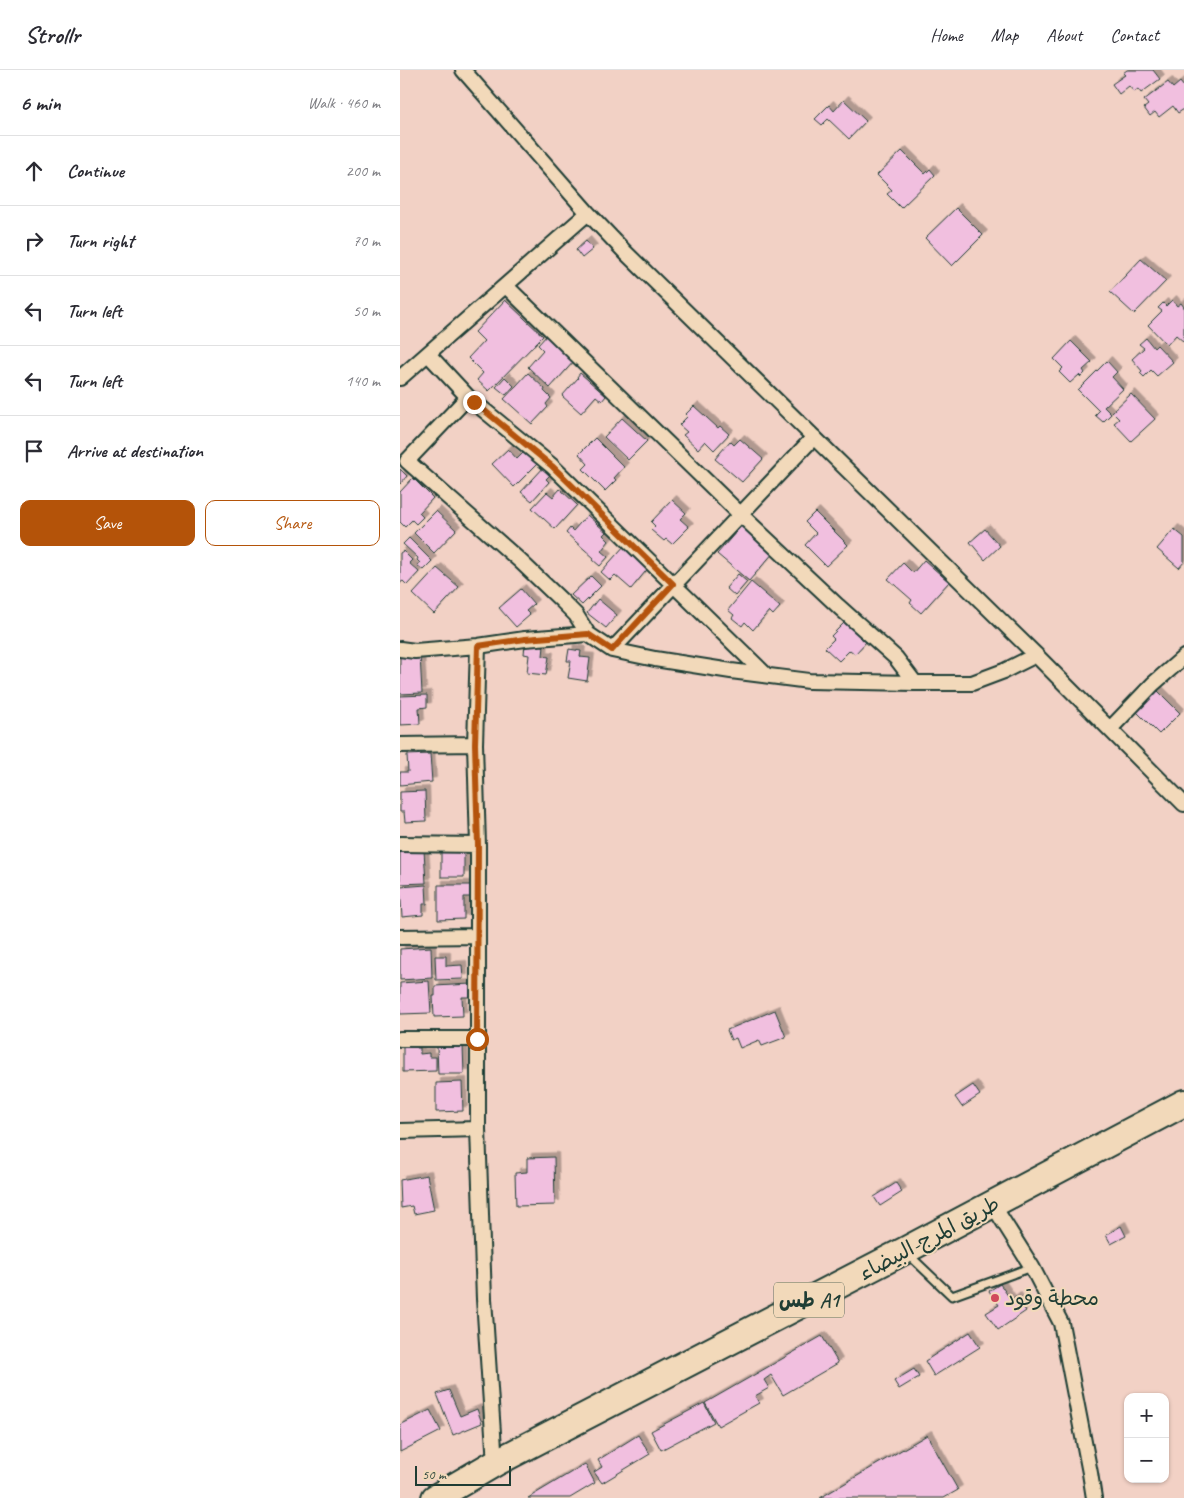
<!DOCTYPE html>
<html lang="en">
<head>
<meta charset="utf-8">
<style>
	:root { --surface:#fff; --page:#f2f2f3; --text:#2b2b33; --muted:#7c7c81; --line:#e1e1e2; --accent:#b45309 }
	body { margin:0; font-family:Caveat,"Playpen Sans Arabic",sans-serif; background:var(--page); color:var(--text) }
	.controls { position:absolute; right:15px; bottom:15px; display:grid; overflow:hidden; border-radius:10px; box-shadow:0 1px 4px #0004 }
	.controls button { width:45px; height:45px; display:grid; place-items:center; padding:0; border:0; border-bottom:1px solid var(--line); background:var(--surface); color:var(--text); font:25px sans-serif }
	.scale { position:absolute; left:15px; bottom:12px; width:96px; box-sizing:border-box; padding-left:5px; border:2px solid #1f3d34; border-top:0; font-size:14px; line-height:18px; white-space:nowrap; color:#1f3d34; -webkit-text-stroke:4px #f2d9ba; paint-order:stroke }
	.stop { position:absolute; width:15px; height:15px; margin:-11px; border:4px solid #b45309; border-radius:50%; background:#fff }
	.stop.end { background:#b45309; border-color:#fff; box-shadow:0 1px 5px #0008 }
	.list { margin:0; padding:0; list-style:none }
	h2 { display:flex; justify-content:space-between; align-items:center; height:65px; margin:0; padding:0 20px; font-size:21px }
	h2 small { font-size:16px; font-weight:400; color:var(--muted) }
	.list li { display:grid; grid-template-columns:32px 1fr auto; gap:15px; align-items:center; box-sizing:border-box; height:70px; padding:0 20px; border-top:1px solid var(--line) }
	.list b { display:block; font-size:19px; white-space:nowrap }
	.list em { font-size:16px; font-style:normal; color:var(--muted) }
	.actions { display:flex; gap:10px; padding:15px 20px }
	.actions a { flex:1; padding:11px 0; border:1px solid var(--accent); border-radius:10px; text-align:center; font-size:18px; color:var(--accent) }
	.actions .main { background:var(--accent); color:#fff }
	.icon { flex:none; width:28px; height:28px; fill:none; stroke:currentColor; stroke-width:2; stroke-linecap:round; stroke-linejoin:round }
	.map { position:relative; flex:none; width:784px; height:1428px; overflow:hidden }
	header { display:flex; align-items:center; gap:30px; box-sizing:border-box; height:70px; padding:0 25px; background:var(--surface); border-bottom:1px solid var(--line) }
	header strong { font-size:24px }
	nav { display:flex; gap:28px; margin-inline-start:auto; font-size:18px }
	main { display:flex }
	aside { flex:1; background:var(--surface) }
	.map>svg:first-child { display:block }
	.building { fill:#f1bfdf; stroke:#1f3d34; filter:url(#shadow) }
	.lines { fill:none; stroke-linecap:round; stroke-linejoin:round }
	.lane-casing { stroke:#1f3d34; stroke-width:11 }
	.street-casing { stroke:#1f3d34; stroke-width:18 }
	.highway-casing { stroke:#1f3d34; stroke-width:30 }
	.lane { stroke:#f2d9ba; stroke-width:7 }
	.street { stroke:#f2d9ba; stroke-width:14 }
	.highway { stroke:#f2d9ba; stroke-width:26 }
	.route { stroke:#b45309; stroke-width:6 }
	.poi-dot { fill:#d1495b; stroke:#f2d9ba; stroke-width:2 }
	.labels { text-anchor:middle; dominant-baseline:central; stroke-width:4; stroke-linejoin:round; paint-order:stroke }
	.shield { fill:#f2d9ba; stroke:#5e6c5c; stroke-width:1 }
	.shield-label { font-size:20px; font-weight:bold; fill:#1f3d34 }
	.street-label { font-size:21px; fill:#1f3d34; stroke:#f2d9ba }
	.poi-label { font-size:21px; fill:#1f3d34; stroke:#f2d9ba; text-anchor:start }
</style>
</head>
<body>
<header>
<strong>Strollr</strong>
<nav><a>Home</a><a>Map</a><a>About</a><a>Contact</a></nav>
</header>
<main>
<aside>
<h2>6 min<small>Walk · 460 m</small></h2>
<ul class="list">
<li><svg class="icon" aria-label="ahead" viewBox="0 0 24 24"><path d="M12 20V5M6 11l6-6 6 6"/></svg><div><b>Continue</b></div><em>200 m</em></li>
<li><svg class="icon" aria-label="right" viewBox="0 0 24 24"><path d="M7 20v-9h11M14 6l5 5-5 5"/></svg><div><b>Turn right</b></div><em>70 m</em></li>
<li><svg class="icon" aria-label="left" viewBox="0 0 24 24"><path d="M17 20v-9H6M10 6l-5 5 5 5"/></svg><div><b>Turn left</b></div><em>50 m</em></li>
<li><svg class="icon" aria-label="left" viewBox="0 0 24 24"><path d="M17 20v-9H6M10 6l-5 5 5 5"/></svg><div><b>Turn left</b></div><em>140 m</em></li>
<li><svg class="icon" aria-label="arrive" viewBox="0 0 24 24"><path d="M6 21V4h12l-3 4 3 4H6"/></svg><div><b>Arrive at destination</b></div></li>
</ul>
<div class="actions"><a class="main">Save</a><a>Share</a></div>
</aside>
<div class="map">
<svg width="784" height="1428" viewBox="0 0 784 1428">
	<defs>
		<filter id="shadow"><feDropShadow dx="4.5" dy="-4.5" stdDeviation="0" flood-color="#0004"/></filter>
	</defs>
	<rect width="100%" height="100%" fill="#f2d1c5"/>
	<filter id="ink" filterUnits="userSpaceOnUse"><feTurbulence type="fractalNoise" baseFrequency=".02" numOctaves="2"/><feDisplacementMap in="SourceGraphic" scale="10" xChannelSelector="R" yChannelSelector="G"/><feConvolveMatrix kernelMatrix="1 2 1 2 8 2 1 2 1" color-interpolation-filters="sRGB"/></filter>
	<g filter="url(#ink)">
		<path class="building" d="M727,0H753L760,9L741,23L738,19L734,22L729,16L719,24L712,14L725,5L723,3Z
			M768,12L773,18L780,12L784,17V39L778,43L773,36L759,47L755,42L750,46L744,38L748,35L744,30Z
			M444,30L466,51L449,69L428,49L422,55L415,49L429,35L434,41Z
			M502,81L525,104L530,99L535,105L501,138L487,124L492,120L477,105Z
			M556,138L583,165L552,196L525,168Z
			M186,171L193,179L182,188L176,180Z
			M741,189L766,211L734,244L710,222Z
			M105,230L143,266L89,321L77,310L83,303L68,288L84,271L75,262Z
			M772,230L777,236L781,233L784,237V272L776,265L767,275L748,255L762,241L758,238L763,233L766,236Z
			M147,265L175,290L150,318L128,297L143,280L138,275Z
			M746,268L754,278L757,275L773,292L757,306L751,300L744,307L740,303L742,301L732,289L744,278L739,274Z
			M671,271L692,292L683,300L685,303L681,307L679,305L670,313L659,302L663,298L654,289Z
			M707,291L717,302L712,307L723,319L704,337L711,344L703,352L695,345L699,341L678,320Z
			M128,303L145,319L144,321L151,328L146,334L148,337L132,354L104,329Z
			M180,303L206,326L202,331L196,326L181,343L162,326L178,308L177,307Z
			M105,307L114,316L106,325L96,317Z
			M731,324L755,349L731,371L714,353L719,349L712,342Z
			M294,336L318,358L320,356L329,364L314,380L305,371L298,379L283,365L287,362L279,355L288,346L286,344Z
			M222,348L247,371L228,390L204,367Z
			M195,368L224,397L214,408L216,410L205,421L183,399L188,394L179,384Z
			M340,369L363,389L342,412L315,389L330,371L334,375Z
			M108,379L117,389L125,381L137,394L114,417L92,394Z
			M145,396L153,402L146,409L149,412L132,431L121,422Z
			M0,399L7,406L0,414Z
			M13,408L33,428L19,443L23,447L16,454L12,450L5,457L0,452V422Z
			M160,419L177,435L155,459L132,438L147,422L153,427Z
			M272,430L286,443L280,449L289,457L272,474L266,469L264,471L251,460L255,456L251,452Z
			M36,441L56,460L34,483L14,463Z
			M415,442L448,475L426,496L405,475L416,463L405,452Z
			M187,445L206,462L203,465L209,471L201,481L208,487L200,496L193,490L194,488L166,463L170,458L173,461Z
			M343,454L374,482L349,511L317,484Z
			M585,459L600,476L585,490L570,472Z
			M774,459L784,467V492L779,498L757,479Z
			M9,468L32,491L23,500L17,495L20,493L17,490L18,488L3,474Z
			M225,475L250,496L231,519L215,505L210,510L201,502Z
			M3,481L12,490L9,493L19,502L7,515L3,511L0,513V483Z
			M524,490L549,512L521,543L510,533L512,530L488,509L503,493L513,503Z
			M37,498L59,517L34,544L13,524Z
			M338,504L347,512L335,526L326,518Z
			M191,506L201,516L182,535L171,525Z
			M351,512L380,537L373,545L369,541L353,560L345,552L342,556L332,548L334,545L328,540Z
			M121,519L134,534L126,541L130,545L116,557L99,538Z
			M198,529L217,545L206,558L187,543Z
			M446,551L467,571L455,584L450,580L439,591L425,578L434,569L431,566Z
			M125,574L144,576L143,586L149,587L146,605L127,603L129,585L124,584Z
			M169,579L181,581L180,587L190,588L187,611L168,608L171,591H167Z
			M20,585L22,623L0,624V587Z
			M754,617L780,643L759,664L733,638Z
			M27,625V637L19,638L20,654L0,655V626Z
			M30,684L32,712L0,715V702H8L7,685Z
			M25,721L26,751L5,752L4,742H0V722Z
			M41,777H64V807H41Z
			M24,780L26,813L0,814V781Z
			M26,815L27,834H23V845L2,847L0,817Z
			M38,815H72V827H64V849L38,850Z
			M31,877L32,908L0,910V879Z
			M35,886H46V896L62,895L63,909L36,910Z
			M29,911L31,943L0,944V913Z
			M71,914V927H62L63,946L34,947L33,926H35V916Z
			M375,940L386,967L362,976L359,970L340,978L336,968L331,970L327,960Z
			M3,974H16V978H20V984L29,983V987H36V1001L3,1002Z
			M63,976L64,1004H38L37,977Z
			M62,1012L63,1041L36,1042V1013Z
			M573,1015L580,1025L562,1037L555,1027Z
			M154,1087L155,1135L116,1136L115,1103L127,1102V1088Z
			M27,1105L34,1140L14,1144L12,1136L1,1138L0,1110Z
			M496,1113L502,1122L480,1136L474,1127Z
			M721,1156L726,1166L711,1174L706,1165Z
			M600,1214L611,1230L616,1226L626,1241L598,1260L586,1243L599,1235L589,1221Z
			M570,1262L580,1277L534,1306L525,1291Z
			M422,1266L438,1293L383,1325L371,1305L364,1310L369,1318L355,1326L359,1333L318,1356L305,1333Z
			M514,1299L519,1307L499,1319L494,1311Z
			M49,1320L60,1346L77,1339L82,1353L53,1365L37,1324Z
			M304,1333L314,1352L261,1380L251,1361Z
			M30,1340L41,1361L0,1382V1355Z
			M238,1365L250,1384L202,1413L194,1402L202,1397L198,1390Z
			M527,1365L558,1420L544,1428H420Z
			M185,1394L195,1413L170,1428H128Z"/>
		<g class="lines">
			<defs>
				<path id="lane" d="M509,1185L552,1226L632,1197"/>
				<path id="street" d="M63,0L188,143L226,183L636,585L784,734
					M106,216L340,444L438,536L496,588L515,613
					M28,284L68,327L152,396L366,605
					M0,308L188,143
					M68,327L7,391L119,490L162,531L176,545L188,564
					M78,576L75,674L78,775V1059L84,1229L95,1393
					M0,579L15,581L78,576L125,569L188,564L212,580L255,589L331,601L409,611L515,613H572L604,601L636,585
					M212,580L414,367
					M710,659L753,614L784,587
					M0,675L75,674
					M0,774L78,775
					M0,867L77,866
					M0,969H77
					M0,1061L78,1059
					M593,1135L632,1197L661,1253L690,1403L694,1428"/>
				<path id="highway" d="M35,1428L95,1393L504,1181L784,1033"/>
			</defs>
			<use href="#lane" class="lane-casing"/>
			<use href="#street" class="street-casing"/>
			<use href="#highway" class="highway-casing"/>
			<use href="#lane" class="lane"/>
			<use href="#street" class="street"/>
			<use href="#highway" class="highway"/>
		</g>
	</g>
	<g class="lines" filter="url(#ink)">
		<path class="route" d="M74,332L152,396L273,514L212,580L188,564L125,569L78,576L75,674L78,775L77,969"/>
	</g>
	<circle class="poi-dot" cx="595" cy="1228" r="5"/>
	<g class="labels">
		<rect class="shield" x="374" y="1212.5" width="70" height="35" rx="4"/>
		<g class="shield-label">
			<text x="409" y="1230">طس A1</text>
		</g>
		<g class="street-label">
			<text transform="translate(529 1168) rotate(-28)">طريق المرج-البيضاء</text>
		</g>
		<g class="poi-label">
			<text x="605" y="1228">محطة وقود</text>
		</g>
	</g>
</svg>
<div class="controls">
<button>+</button>
<button>−</button>
</div>
<div class="scale">50 m</div>
<div class="stop" style="left:77px;top:969px"></div>
<div class="stop end" style="left:74px;top:332px"></div>
</div>
</main>
</body>
</html>
